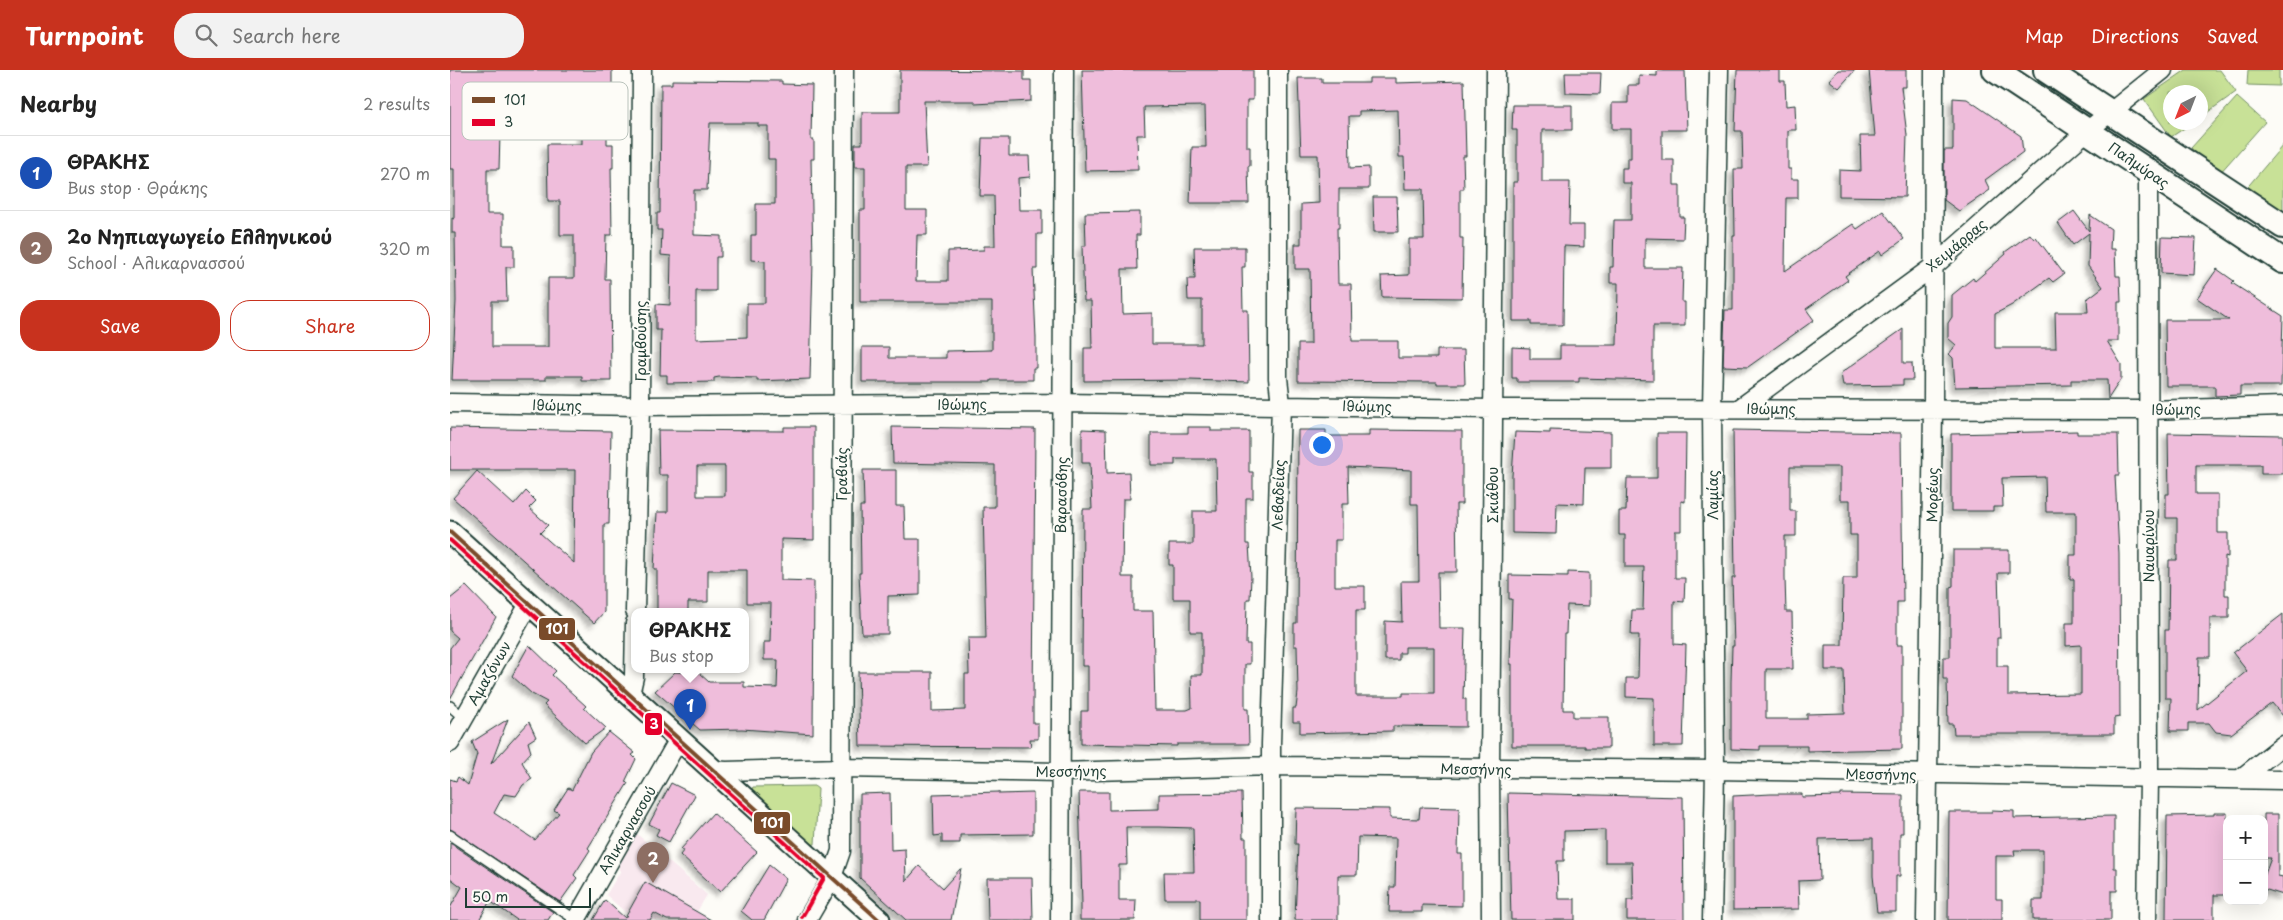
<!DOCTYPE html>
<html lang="en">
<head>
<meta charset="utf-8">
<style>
	:root { --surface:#fff; --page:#f2f2f2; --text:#222; --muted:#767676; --line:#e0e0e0; --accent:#c8321e }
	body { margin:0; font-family:"Playpen Sans",sans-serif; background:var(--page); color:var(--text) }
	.controls { position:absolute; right:15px; bottom:15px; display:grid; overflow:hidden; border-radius:10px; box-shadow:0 5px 20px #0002 }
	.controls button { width:45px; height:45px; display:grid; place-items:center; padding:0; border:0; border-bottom:1px solid var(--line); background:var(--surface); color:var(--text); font:25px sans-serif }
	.compass { position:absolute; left:1713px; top:15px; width:45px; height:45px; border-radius:50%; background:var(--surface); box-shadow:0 5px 20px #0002; rotate:222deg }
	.scale { position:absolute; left:15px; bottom:12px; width:126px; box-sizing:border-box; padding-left:5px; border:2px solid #1f3d34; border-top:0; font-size:14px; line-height:18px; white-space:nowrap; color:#1f3d34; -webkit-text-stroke:4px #fdfcf7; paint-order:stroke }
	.you { position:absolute; left:871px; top:374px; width:18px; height:18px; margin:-12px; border:4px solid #fff; border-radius:50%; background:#1a73e8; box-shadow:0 0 0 8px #1a73e833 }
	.badge { display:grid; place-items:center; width:32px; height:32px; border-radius:50%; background:var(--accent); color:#fff; font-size:16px; font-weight:700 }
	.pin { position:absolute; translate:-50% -41px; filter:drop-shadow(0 1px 2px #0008) }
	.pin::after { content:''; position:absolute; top:26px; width:18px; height:15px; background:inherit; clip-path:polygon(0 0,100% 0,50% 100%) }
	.popup { position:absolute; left:181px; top:538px; width:118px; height:65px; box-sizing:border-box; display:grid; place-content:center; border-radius:10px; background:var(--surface); filter:drop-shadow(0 1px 4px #0005); font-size:16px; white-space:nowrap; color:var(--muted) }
	.popup b { font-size:19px; color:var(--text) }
	.popup::after { content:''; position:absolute; left:50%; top:100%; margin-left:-10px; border:10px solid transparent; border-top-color:var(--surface) }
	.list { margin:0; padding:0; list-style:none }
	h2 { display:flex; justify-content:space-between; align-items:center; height:65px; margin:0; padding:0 20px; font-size:21px }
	h2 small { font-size:16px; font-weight:400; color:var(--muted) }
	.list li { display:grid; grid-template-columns:32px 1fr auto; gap:15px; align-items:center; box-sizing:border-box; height:75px; padding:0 20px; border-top:1px solid var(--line) }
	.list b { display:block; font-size:19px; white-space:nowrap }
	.list p { margin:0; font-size:16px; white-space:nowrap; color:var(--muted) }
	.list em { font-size:16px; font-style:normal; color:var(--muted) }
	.actions { display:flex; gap:10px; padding:15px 20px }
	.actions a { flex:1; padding:11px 0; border:1px solid var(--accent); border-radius:20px; text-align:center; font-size:18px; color:var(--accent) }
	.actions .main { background:var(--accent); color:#fff }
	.icon { flex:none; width:28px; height:28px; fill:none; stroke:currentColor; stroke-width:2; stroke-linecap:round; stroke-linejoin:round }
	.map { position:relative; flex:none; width:1833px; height:850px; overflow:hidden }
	header { display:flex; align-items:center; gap:30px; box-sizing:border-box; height:70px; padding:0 25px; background:var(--accent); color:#fff }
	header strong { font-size:24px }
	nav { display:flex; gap:28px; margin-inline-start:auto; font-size:18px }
	.search { width:350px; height:45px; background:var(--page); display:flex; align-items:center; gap:12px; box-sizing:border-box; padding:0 18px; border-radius:20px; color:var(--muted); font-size:19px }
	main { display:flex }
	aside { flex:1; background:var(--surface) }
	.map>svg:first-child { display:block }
	.built { fill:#f9e9ef }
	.green { fill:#c8e197; stroke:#748f66 }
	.building { fill:#efbddb; stroke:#1f3d34; fill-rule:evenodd; filter:url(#shadow) }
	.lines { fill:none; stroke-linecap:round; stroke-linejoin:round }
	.service-casing { stroke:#1f3d34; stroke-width:12 }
	.minor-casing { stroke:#1f3d34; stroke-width:21 }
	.tertiary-casing { stroke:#1f3d34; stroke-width:25 }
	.secondary-casing { stroke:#1f3d34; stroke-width:28 }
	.service { stroke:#fdfcf7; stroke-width:9 }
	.minor { stroke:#fdfcf7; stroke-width:18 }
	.tertiary { stroke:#fdfcf7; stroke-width:21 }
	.secondary { stroke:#fdfcf7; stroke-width:24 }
	.bus-1-casing { stroke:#fdfcf7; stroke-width:8 }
	.bus-2-casing { stroke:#fdfcf7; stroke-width:8 }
	.bus-1 { stroke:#7a4b2a; stroke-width:4 }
	.bus-2 { stroke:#e4002b; stroke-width:4 }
	.labels { text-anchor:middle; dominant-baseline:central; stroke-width:4; stroke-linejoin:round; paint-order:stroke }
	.street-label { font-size:14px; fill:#1f3d34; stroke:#fdfcf7 }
	.key { fill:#fdfcf7; stroke:#bac3bc; stroke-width:1 }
	.key-label { font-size:14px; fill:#1f3d34 }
	.line-badge { stroke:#fdfcf7; stroke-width:2 }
	.badge-label { font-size:14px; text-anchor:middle; font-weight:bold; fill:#fff }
</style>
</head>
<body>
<header>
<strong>Turnpoint</strong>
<div class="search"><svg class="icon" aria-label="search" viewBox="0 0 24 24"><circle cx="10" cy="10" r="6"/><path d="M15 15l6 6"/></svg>Search here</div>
<nav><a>Map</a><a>Directions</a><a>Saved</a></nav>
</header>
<main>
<aside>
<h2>Nearby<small>2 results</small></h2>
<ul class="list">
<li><span class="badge" style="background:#1a4fb4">1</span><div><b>ΘΡΑΚΗΣ</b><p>Bus stop · Θράκης</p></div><em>270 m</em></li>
<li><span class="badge" style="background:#8d6e63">2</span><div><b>2ο Νηπιαγωγείο Ελληνικού</b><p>School · Αλικαρνασσού</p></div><em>320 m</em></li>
</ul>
<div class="actions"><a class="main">Save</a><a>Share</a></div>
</aside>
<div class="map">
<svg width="1833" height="850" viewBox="0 0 1833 850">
	<defs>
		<filter id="shadow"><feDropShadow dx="-4.5" dy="4.5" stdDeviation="2.5" flood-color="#0004"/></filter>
	</defs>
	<rect width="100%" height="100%" fill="#fdfcf7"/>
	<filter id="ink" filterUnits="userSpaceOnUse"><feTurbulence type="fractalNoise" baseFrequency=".02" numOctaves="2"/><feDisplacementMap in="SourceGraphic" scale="10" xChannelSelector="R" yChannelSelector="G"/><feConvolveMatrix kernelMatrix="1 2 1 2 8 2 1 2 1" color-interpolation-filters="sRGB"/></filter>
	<g filter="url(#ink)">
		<path class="built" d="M186,763L257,825L242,850H184L156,825L170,802L168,793Z"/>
		<path class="green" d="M1736,0H1770L1786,22L1751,47L1750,22H1720V52L1742,53L1721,67L1694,29Z
			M1798,0H1829V16L1797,15Z
			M1787,27L1815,52L1769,104L1741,78Z
			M1833,75V146L1794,121Z
			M364,716L368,719L365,774L359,775L301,721L303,717Z"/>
		<path class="building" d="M0,0H162V29H157V74H163V98H161L162,165H156L155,209H160L161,311H132V306H96V310H2L6,231L5,163H2V148L4,149V99H0ZM97,18H132V74H97L98,131H110V165H124V208H98V277H42V231H57L56,197H64V175H53V144H37V99H49L51,30H64V24H97Z
			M450,0L574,1V10H581V31L525,34V31H474L477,97H456V140H477V165H467L466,211H498V181L534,180V176H545L544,126H530L532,68H559V86H579L580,107L568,108L569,140H592V164H587V199H583L586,268V298H583V310H541V312H412V277H439V288H496V281L542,280V232H410V140H415V97H405V74H412V42H450Z
			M632,0H803V30H797V77H800V96H798L799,133H740L742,77H756L755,36L694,37L695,65H687L688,100L635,101Z
			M1287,0H1330V11H1335L1336,36L1345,35L1346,60H1338V99H1341V109H1348V128H1336L1335,201L1403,154L1407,159L1433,141L1454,169L1432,185L1430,181L1395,206L1398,210L1356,239L1364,250L1298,297L1273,296L1275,240H1283V166H1285L1284,99H1293L1292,61H1285Z
			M1388,0H1405L1389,18L1379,10Z
			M1419,0H1456V17H1451L1457,65L1455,127L1389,126V100L1411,101L1410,66H1425Z
			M1207,1H1235L1237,60H1212V90H1224V115H1230V147H1234L1233,169L1195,168V198H1233L1232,232H1235V256H1203V310L1129,308V312H1067V308H1062V277L1080,278V289H1110V275H1167L1168,213H1160V197H1163L1164,150H1181V113H1172V98H1177V88H1181V59H1162V33H1178V15H1189V5L1207,6Z
			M1115,3H1151L1150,24L1116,23Z
			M848,8H872V13H919V8H946V13L1014,11L1016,86H1013L1014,119H1010V168H1013L1012,228L932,227L931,206L959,205V169H974L973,119H955L954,87H949L948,40L909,41V46H899L900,98L919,97V119H889V158H887L888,214H901L902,271H948V288H987V280H1014L1015,314H987V312L848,311V274H861L860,199H845V174H851V134L869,133L868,85H851Z
			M222,10L332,11V14L362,15L361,70H364V89H361L363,191L360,309L307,311V308L269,307L264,308V312L217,313V305H210L211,260H206V234L220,235L221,186L211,185L212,160H207V143H210L211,14H222ZM260,53H308V56H318V89H325V134H306V165H301V190L315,191V233H297V267L246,269V221H266V187H271V166L244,165V120H257Z
			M1503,28L1517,29L1571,66L1573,82L1535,110L1540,120L1509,141L1494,130V80H1503Z
			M1063,35H1122V60H1092V112H1120L1119,155H1134V177L1114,176L1113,255H1081V251H1063V112H1067V60H1062Z
			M923,127H947L948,162H924Z
			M1624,141L1639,161L1640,145L1661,159L1660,179H1665L1666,206H1670L1671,232H1668V271H1657L1671,294V309L1658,329L1657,310H1621V315L1505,317L1503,288L1499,284L1506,275L1498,268V253L1502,247V225L1523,208L1525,211L1556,184L1555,182L1580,164L1584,169L1586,167L1614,204L1603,212L1599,208L1562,235L1545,244V278H1606L1605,242H1638L1637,229L1653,217L1638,196L1639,163L1623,175L1608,153Z
			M690,142V165H686L687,199H672L673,244L702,243V274H752V230H738L737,209H745L744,177H795V197H792L793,240H798L799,312L740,310L634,311V278H642L641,231H634L632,176H636L635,143Z
			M1712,167L1746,168L1744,205L1711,203Z
			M1767,199L1784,211L1782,213L1833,246L1831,316H1790V325L1765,326V316H1716L1715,250H1779L1747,228Z
			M1453,259V293H1462L1463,310H1453V315L1393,316L1391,303Z
			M334,357H364V470L331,469V510L364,511L363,664L292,659L250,660L205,621L225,602L249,603L259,612H294V617L327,618L328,590H314V572H320L321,533H297V500H258V532H238V541H207V499H204L207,442H218V405H209L208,360L334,361ZM247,396H275V426H247Z
			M442,357L585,359L583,637V653H588V669H580L581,677L410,676L408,602H482V641L515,640V604H519L518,568H536L533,437H545V395L443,393Z
			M738,357H761V361H799V402H803V428H796V474H799L801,507L800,529H797L796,574H800V594H795V639H798L799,674H727V676L631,674V641H638V596H632L633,439H642L640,393H632V359L656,360L657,403L679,402L680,429H673L672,507H683V541H703L705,640H737L742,638L741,605H752V562H740V529H723V495H719V474H743V441H767L766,389H725V395H701V363H738Z
			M0,358L161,361L159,454H154V542L144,553L3,428L27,401L64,435L76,421L86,431L79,438L98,455L90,463L124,493L125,400H0Z
			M848,360H876V366H919V360L1012,361V434H1006L1007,502H988L989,558H1015L1013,629H1016V657L943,656V661L850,663V652H843V638H846L848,622L847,576H844V553H847ZM898,397L961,400V434H968L969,511H951L952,552L935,551V590H949V583H955V577H984V623H953V626H906V540H915V516H885V470H892V434H899Z
			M1100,360L1161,362V398H1135L1134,434L1107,433L1106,464L1062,463V406L1065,362L1100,363Z
			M1283,360L1451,363L1453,532H1447V575H1452V679L1357,681V676H1310V680L1281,679V612L1282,576H1284L1282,508H1285ZM1340,397H1390V430H1400V465H1407V508H1393L1392,575H1375V600H1394L1395,643L1357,644V649H1316V599H1343L1342,542H1336L1335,508V466H1346V441H1340Z
			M1627,361V364H1668L1669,405H1665L1669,484L1670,647L1664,648V664H1504L1503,654H1498L1497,609H1493V587H1500V517L1503,516V480H1559V503H1548L1550,568H1547V596H1558V625L1631,624V575L1616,576V553H1624V509H1620V485H1626V442H1596L1595,407L1552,408L1553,437H1543V441H1501V364Z
			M1207,363H1236L1235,432L1231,431V461H1225V508H1235L1234,532L1224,531V574L1236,575L1233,676H1204V628L1176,627V608H1188L1189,565H1181L1182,540H1193L1194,497H1175V465H1169V441H1176L1177,408H1207Z
			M1718,363L1833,365V404H1811V395H1746V424H1768V463H1778V487L1775,486V525H1779V548H1760V587H1749L1748,640L1797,601L1783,583L1833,544V646L1822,633L1781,664L1766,662L1759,653H1738V661H1720L1721,628H1715V560H1718L1719,490H1727V448H1716V424H1719Z
			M413,400H446V436H454L455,469H470V525L438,526V564H412L409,503H411L410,436H414Z
			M1118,502L1139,503V536L1117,535L1116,564H1114L1113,640H1123V647H1159V678H1135V676H1062V594H1060L1062,529H1059V505L1118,506Z
			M16,516L46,547L0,629V578L8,568L0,561V529Z
			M79,575L106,601L102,605L136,636L134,638L156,658L135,673L94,635L97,632L82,624L62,606Z
			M58,649L41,694L79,652L86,667L78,672L81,682L72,692L82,709L73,715L66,726L54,724L44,743L85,770L109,743L104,740L118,718L122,720L141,682L159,662L185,683L182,685L186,689L175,712L178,713L138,778L140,780L124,805L127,808L110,832L0,759V709L6,711L8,707L18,715L27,684L22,672Z
			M221,713L245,725L219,772L206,765L209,759L199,754Z
			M549,722V724L583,723V764L510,765V773H492V765L484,766L483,724Z
			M629,722H659V740L709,739V724L792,723L793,768H796V850H750V829H715L714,802H744L743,758L709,757H676L677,795H669V830H686L685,850H630V834H632Z
			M440,723L441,780L455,779L456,811L469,796L493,818L511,798L501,850H456L410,808V724Z
			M1058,723L1233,727L1234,850H1177V830H1183L1182,792H1155V760L1114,761V791H1107L1108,829H1125V850H1061Z
			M1321,724H1352V727L1391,726V724L1453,725V763H1450V806H1446V842H1427L1423,806V768L1369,769L1370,810L1348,811L1349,839L1283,840V726Z
			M970,737L1009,738L1008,784H1012V836L972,835V842H939L940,817H945L946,768L908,767L907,805H888V850H845L848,774H845L846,738L940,739V748L969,749Z
			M1542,740L1564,741V748L1664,746V798H1667V821H1661V850H1583V830H1593V780H1564L1565,786H1546V829H1552V850H1498L1499,742H1542Z
			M263,743L307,782L270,822L230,785L234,780L231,779Z
			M1764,743H1777V825H1764V850H1716L1717,746L1764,745Z
			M1814,744H1828V806L1833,807V825L1814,819V807L1821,788H1814Z
			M0,773L103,842L98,850H67L40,831L29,850H0V838L12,817L0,808Z
			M319,795L336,809L314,850H302L291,841Z
			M537,808H582L583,850H538Z
			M195,812L261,850H217L204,843L200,850H143L155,830L175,848Z"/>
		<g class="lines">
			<defs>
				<path id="service" d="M0,636L14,648
					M0,765L126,850"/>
				<path id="minor" d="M0,333L190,336L612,333L1043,339L1698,340L1833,336
					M1290,338L1484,196L1637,61L1713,0
					M185,541L190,336L192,0
					M180,624L184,607L185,553
					M0,673L79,534
					M263,700L276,701L392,698L609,702L823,696L1265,700L1833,710
					M1790,709L1833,675
					M126,850L229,669
					M357,850L382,807L391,781L394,0
					M610,850L614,0
					M821,850V674L831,334L828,308V0
					M1041,850L1040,699L1046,0
					M1262,850L1265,700L1262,338L1269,0
					M1476,850L1483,339L1484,0
					M1697,850L1699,708L1698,102"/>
				<path id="tertiary" d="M0,462L429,850"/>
				<path id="secondary" d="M1545,0L1833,191
					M1596,0L1833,156"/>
			</defs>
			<use href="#service" class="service-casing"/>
			<use href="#minor" class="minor-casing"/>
			<use href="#tertiary" class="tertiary-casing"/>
			<use href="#secondary" class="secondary-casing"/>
			<use href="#service" class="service"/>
			<use href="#minor" class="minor"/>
			<use href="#tertiary" class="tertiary"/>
			<use href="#secondary" class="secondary"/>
			<defs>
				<path id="bus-1" d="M0,462L429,850"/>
				<path id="bus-2" d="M0,470L374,808L352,847"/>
			</defs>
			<use href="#bus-1" class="bus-1-casing"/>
			<use href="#bus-2" class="bus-2-casing"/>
			<use href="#bus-1" class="bus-1"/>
			<use href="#bus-2" class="bus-2"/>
		</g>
	</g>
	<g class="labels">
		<g class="street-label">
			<text transform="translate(1689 95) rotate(34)">Παλμύρας</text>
			<text transform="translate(1506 175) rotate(-40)">Χειμάρρας</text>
			<text transform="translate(190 271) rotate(-90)">Γραμβούσης</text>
			<text transform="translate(512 334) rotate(-1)">Ιθώμης</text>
			<text transform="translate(107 335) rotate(1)">Ιθώμης</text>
			<text transform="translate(917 336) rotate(1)">Ιθώμης</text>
			<text x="1321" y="338">Ιθώμης</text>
			<text transform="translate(1726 339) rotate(-1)">Ιθώμης</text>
			<text transform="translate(391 404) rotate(-90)">Γραβιάς</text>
			<text transform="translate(611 425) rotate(-89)">Βαρασόβης</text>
			<text transform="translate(828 425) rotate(-88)">Λεβαδείας</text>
			<text transform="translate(1042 425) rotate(-90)">Σκιάθου</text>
			<text transform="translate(1262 425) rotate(-90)">Λαμίας</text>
			<text transform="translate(1482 425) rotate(-89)">Μορέως</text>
			<text transform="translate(1698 476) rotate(-90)">Ναυαρίνου</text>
			<text transform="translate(39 603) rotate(-60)">Αμαζόνων</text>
			<text transform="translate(1026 699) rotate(1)">Μεσσήνης</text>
			<text transform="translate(621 701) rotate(-1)">Μεσσήνης</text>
			<text transform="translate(1431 704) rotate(1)">Μεσσήνης</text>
			<text transform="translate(177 760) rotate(-60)">Αλικαρνασσού</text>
		</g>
	</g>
	<rect x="12" y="12" width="166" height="58" rx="8" class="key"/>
	<rect x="22" y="27" width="23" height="6" fill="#7a4b2a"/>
	<rect x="22" y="49" width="23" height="7" fill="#e4002b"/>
	<g class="key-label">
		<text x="54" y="35">101</text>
		<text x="54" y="57">3</text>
	</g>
	<g class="line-badge">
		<rect x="88" y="547" width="38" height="24" rx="5" fill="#7a4b2a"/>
		<rect x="194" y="642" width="19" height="24" rx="5" fill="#e4002b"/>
		<rect x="303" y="741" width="38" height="24" rx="5" fill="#7a4b2a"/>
	</g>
	<g class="badge-label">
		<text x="107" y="564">101</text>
		<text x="204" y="659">3</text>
		<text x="322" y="758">101</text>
	</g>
</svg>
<div class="controls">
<button>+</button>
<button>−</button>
</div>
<svg class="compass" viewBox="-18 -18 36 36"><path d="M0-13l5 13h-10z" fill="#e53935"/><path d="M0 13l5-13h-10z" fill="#767676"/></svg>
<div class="scale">50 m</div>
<div class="you"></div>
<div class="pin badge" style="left:240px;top:660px;background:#1a4fb4">1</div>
<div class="popup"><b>ΘΡΑΚΗΣ</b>Bus stop</div>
<div class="pin badge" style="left:203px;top:813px;background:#8d6e63">2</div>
</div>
</main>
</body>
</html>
